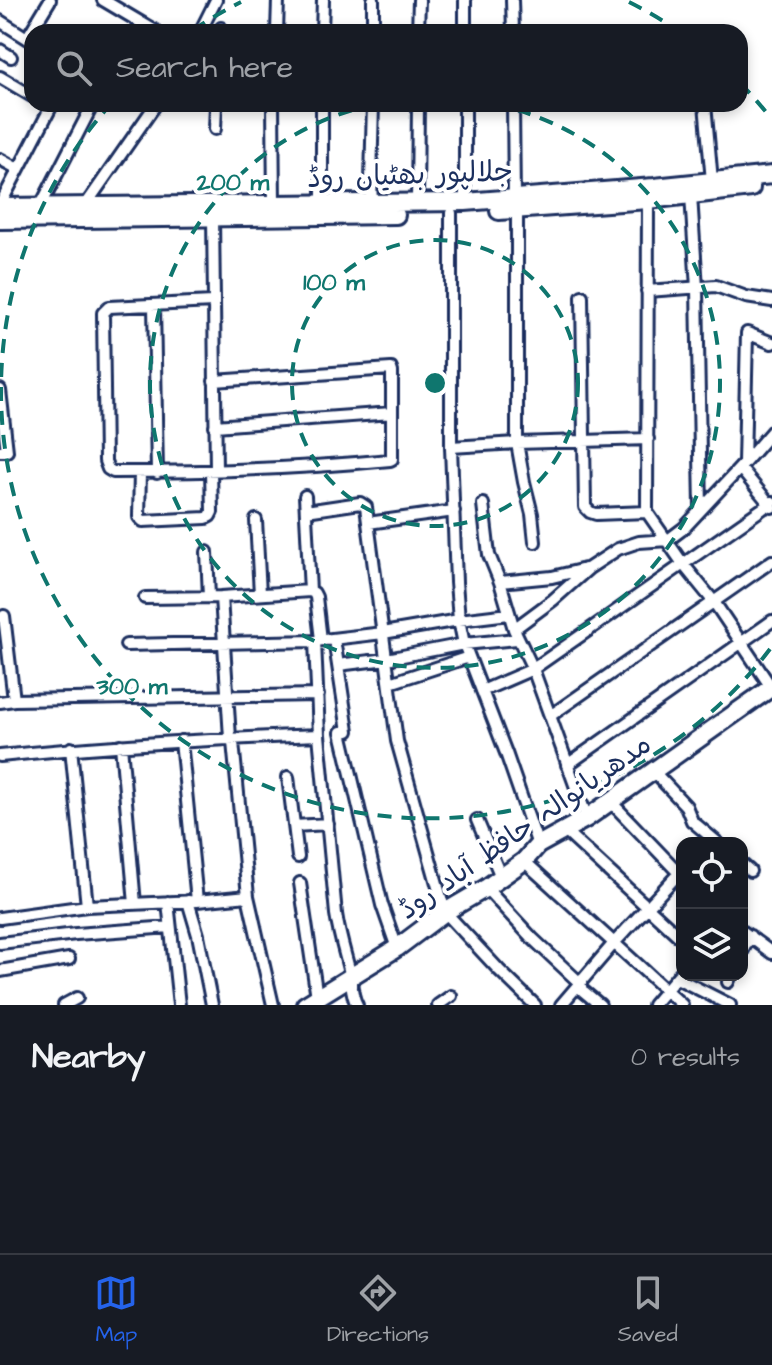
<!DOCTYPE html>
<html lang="en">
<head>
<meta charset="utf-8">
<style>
	:root { --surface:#171b24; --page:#20242c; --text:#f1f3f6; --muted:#9ea1a6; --line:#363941; --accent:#2563eb }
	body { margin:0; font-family:"Architects Daughter","Playpen Sans Arabic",sans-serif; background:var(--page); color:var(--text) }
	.controls { position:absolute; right:24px; bottom:24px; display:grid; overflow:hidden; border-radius:16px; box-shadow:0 4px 12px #0003 }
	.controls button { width:72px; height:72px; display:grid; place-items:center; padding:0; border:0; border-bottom:2px solid var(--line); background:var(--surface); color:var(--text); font:40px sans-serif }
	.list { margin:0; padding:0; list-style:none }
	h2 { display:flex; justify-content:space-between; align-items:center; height:104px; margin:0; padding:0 32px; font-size:34px }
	h2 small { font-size:26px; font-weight:400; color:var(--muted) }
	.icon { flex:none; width:44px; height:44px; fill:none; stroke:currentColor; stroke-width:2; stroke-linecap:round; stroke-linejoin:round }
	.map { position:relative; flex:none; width:772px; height:1005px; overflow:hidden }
	.search { position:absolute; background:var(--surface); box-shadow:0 4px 12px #0003; left:24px; right:24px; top:24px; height:88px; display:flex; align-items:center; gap:20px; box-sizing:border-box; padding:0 28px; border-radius:24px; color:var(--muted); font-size:30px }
	.sheet { height:248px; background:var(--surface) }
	nav { display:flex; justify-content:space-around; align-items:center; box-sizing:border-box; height:112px; border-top:2px solid var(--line); background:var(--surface); font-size:22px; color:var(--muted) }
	nav a { display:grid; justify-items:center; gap:4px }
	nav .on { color:var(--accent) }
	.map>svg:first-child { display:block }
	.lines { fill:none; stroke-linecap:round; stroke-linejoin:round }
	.street-casing { stroke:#1b2f5e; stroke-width:16 }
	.primary-casing { stroke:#1b2f5e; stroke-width:22 }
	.street { stroke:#fff; stroke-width:10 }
	.primary { stroke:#fff; stroke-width:16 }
	.ring { fill:none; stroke:#0f766e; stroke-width:4; stroke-dasharray:14 10 }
	.labels { text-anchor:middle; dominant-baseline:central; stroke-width:8; stroke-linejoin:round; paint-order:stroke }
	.street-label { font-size:28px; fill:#1b2f5e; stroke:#fff }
	.centre { fill:#0f766e; stroke:#fff; stroke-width:4 }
	.ring-label { font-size:24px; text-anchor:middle; font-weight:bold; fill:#0f766e; stroke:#fff; stroke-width:8; stroke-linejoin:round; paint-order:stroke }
</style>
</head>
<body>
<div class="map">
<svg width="772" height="1005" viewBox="0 0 772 1005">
	<rect width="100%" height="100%" fill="#fff"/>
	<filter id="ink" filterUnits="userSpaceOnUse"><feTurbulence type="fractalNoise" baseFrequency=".0125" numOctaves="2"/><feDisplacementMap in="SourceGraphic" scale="16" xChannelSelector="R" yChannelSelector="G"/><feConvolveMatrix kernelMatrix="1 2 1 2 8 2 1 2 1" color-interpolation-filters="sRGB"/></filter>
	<g filter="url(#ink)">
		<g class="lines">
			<defs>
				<path id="street" d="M103,0L157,32
					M373,0V32
					M512,0L513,32
					M0,21L30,40
					M200,32L216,0
					M220,32L221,28
					M277,32L278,0
					M322,32L323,0
					M418,32L419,0
					M465,32V0
					M27,38L50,0
					M0,50L11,57
					M0,77L32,96
					M273,104L274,204
					M513,104L514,199
					M705,104L712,181
					M215,129L216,104
					M0,159L18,169
					M691,195L697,288L701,509
					M648,200L647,512L683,564L714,602L771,687
					M465,202V104
					M322,204V104
					M372,204L371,180L373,104
					M417,204L418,104
					M0,205L51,107L46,104
					M85,206L156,104
					M40,207L93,104
					M517,210V443L524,482L532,514L535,542
					M451,213V447L456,582L459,620L464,644L506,753L538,845
					M213,216L216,471
					M647,291L716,286L746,297L772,301
					M582,296L585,507L590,512L596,514L647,512
					M213,302L109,307L103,313L105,461L108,469L113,472C205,472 297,469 390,460L392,459V372L391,369L214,381
					M154,305L157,473
					M0,390L7,451H0
					M215,426L392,413
					M451,447L517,443L648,439
					M744,463L747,333L772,343
					M740,468L772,507
					M140,472L139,517L143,521L206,518L210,516L212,512L211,471
					M305,496L310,591
					M483,504L489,555L500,582L514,629L533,669L587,818
					M306,511L360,503L366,507L397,741L445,912L499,970L535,1005
					M256,520L260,594
					M368,523L454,511
					M207,552L209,597
					M500,582L552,577L585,569
					M221,597L230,738L233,742L248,896L273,1005
					M145,598L221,597L310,591L314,593L316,597L321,640
					M4,616L14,700
					M514,629L553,600L589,568L618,549L639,542L668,540L684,528L740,468L772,431
					M334,639L348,731L341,732L382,905L397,948
					M315,641L319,735L336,914C339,935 345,953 350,973C352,984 351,995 357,1005
					M126,645L315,641L383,633L459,620L509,614
					M338,665L387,659L464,644L517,639
					M390,683L469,657
					M482,691L533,669L772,502
					M0,702L14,700L318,695
					M550,716L772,561
					M181,741L197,901
					M121,745L135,904
					M71,748L87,906
					M0,756C106,745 212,739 319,735
					M567,765L772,621
					M653,771L686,806L692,821L718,843
					M288,777L298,857
					M610,801L679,873
					M477,820L501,877
					M294,826L328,824
					M565,831L682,939
					M524,861L682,1005
					M742,864L750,871
					M300,883L317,997
					M486,888L532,938L580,983L582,990L600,1005
					M188,901L198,935L212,1005
					M168,902L179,1005
					M0,918L87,906L197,901L248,896
					M742,931L772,953
					M0,943L76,934L170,927
					M742,952L750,936
					M0,971L69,959
					M677,978L730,1005
					M728,982L731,975
					M64,1005L77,998
					M438,1005L451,996
					M561,1005L615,942L682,870
					M653,1005L682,971"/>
				<path id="primary" d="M0,207L465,202L654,187L772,175
					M499,211L648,200L751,188
					M0,220L396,215
					M305,1005L397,948L445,912L486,888L524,861L538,845L587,818L772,687"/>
			</defs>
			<use href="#street" class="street-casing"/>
			<use href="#primary" class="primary-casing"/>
			<use href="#street" class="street"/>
			<use href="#primary" class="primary"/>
		</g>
	</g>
	<g class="ring">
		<circle cx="435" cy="383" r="143"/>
		<path d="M494 104A285 285 0 1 1 376 104"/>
		<path d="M770 649A428 428 0 1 1 110 105M193 30A428 428 0 0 1 241 2M629 2A428 428 0 0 1 677 30M740 83A428 428 0 0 1 770 117"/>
	</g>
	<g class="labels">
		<g class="street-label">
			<text transform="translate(410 175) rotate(-2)">جلالپور بھٹیاں روڈ</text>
			<text transform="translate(525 827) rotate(-35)">مدھریانوالہ حافظ آباد روڈ</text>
		</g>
	</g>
	<circle cx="435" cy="383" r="12" class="centre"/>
	<g class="ring-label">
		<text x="233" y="190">200 m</text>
		<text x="334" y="290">100 m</text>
		<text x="132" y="694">300 m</text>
	</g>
</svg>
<div class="controls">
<button><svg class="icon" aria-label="locate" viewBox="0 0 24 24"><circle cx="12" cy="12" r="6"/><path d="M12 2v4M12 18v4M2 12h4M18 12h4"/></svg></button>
<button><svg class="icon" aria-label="layers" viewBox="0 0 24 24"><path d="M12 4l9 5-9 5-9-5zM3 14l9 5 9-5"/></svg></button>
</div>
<div class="search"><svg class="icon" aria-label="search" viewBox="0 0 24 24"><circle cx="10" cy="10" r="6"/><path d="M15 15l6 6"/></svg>Search here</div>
</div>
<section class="sheet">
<h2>Nearby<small>0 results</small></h2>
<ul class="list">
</ul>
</section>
<nav>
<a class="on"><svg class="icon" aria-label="map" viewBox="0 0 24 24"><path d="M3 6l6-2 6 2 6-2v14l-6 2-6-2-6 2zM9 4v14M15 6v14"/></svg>Map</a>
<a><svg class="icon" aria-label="directions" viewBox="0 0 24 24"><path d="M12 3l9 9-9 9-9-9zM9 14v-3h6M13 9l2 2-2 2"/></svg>Directions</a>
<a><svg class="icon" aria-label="saved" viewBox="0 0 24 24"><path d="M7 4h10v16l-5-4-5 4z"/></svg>Saved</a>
</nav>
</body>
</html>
